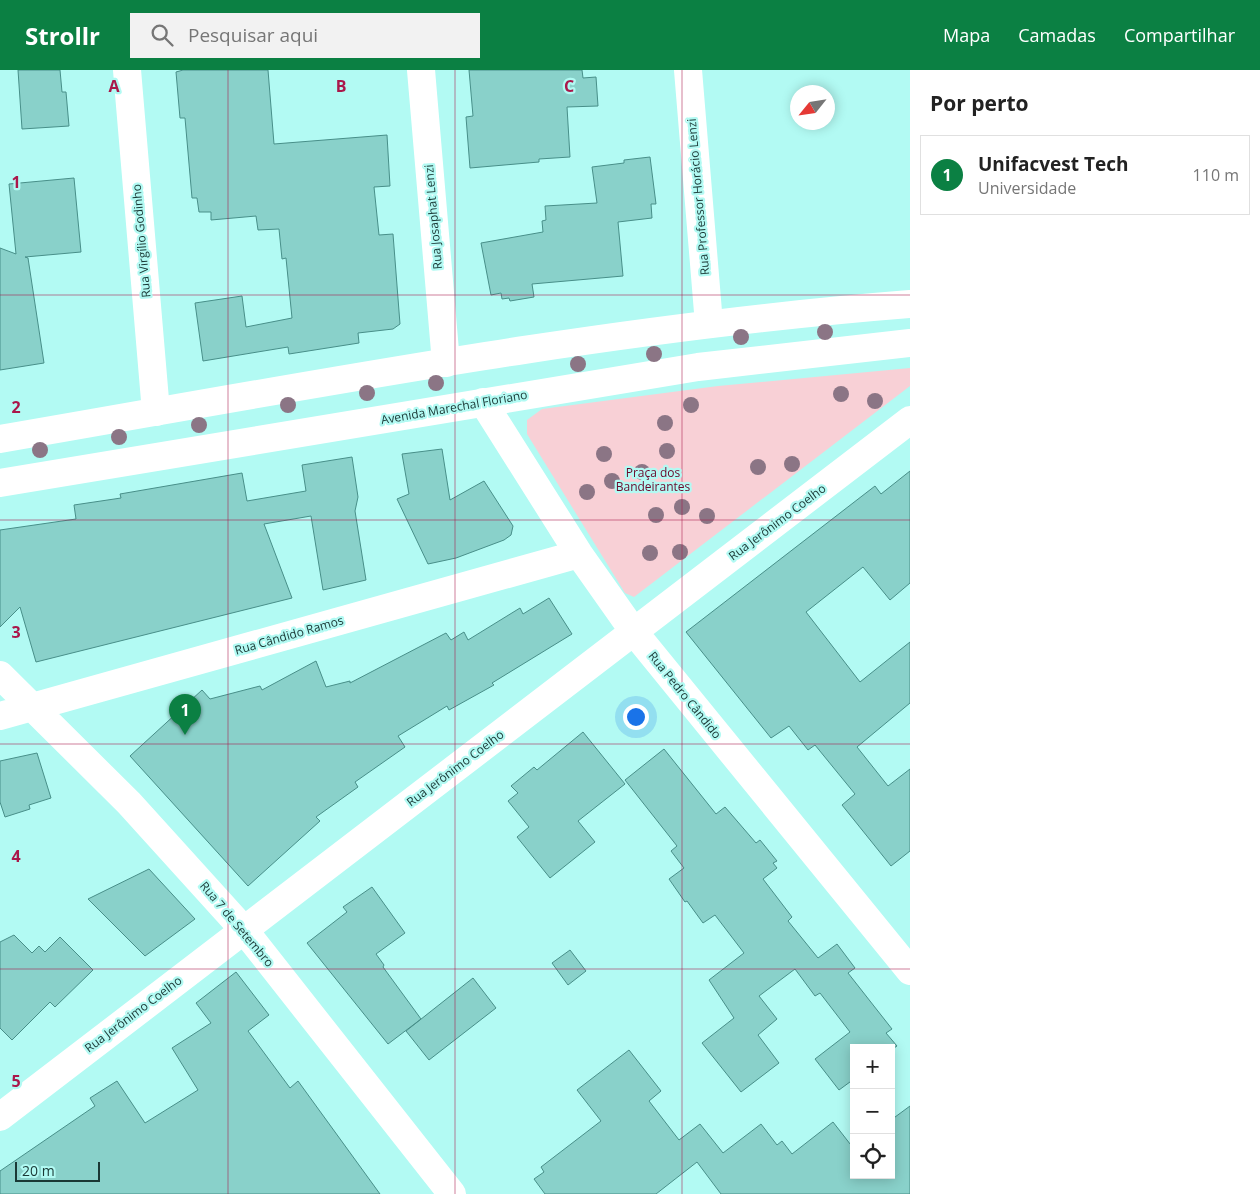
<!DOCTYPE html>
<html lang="pt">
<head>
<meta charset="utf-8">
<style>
	:root { --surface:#fff; --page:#f2f2f2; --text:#222; --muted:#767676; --line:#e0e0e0; --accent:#0b8043 }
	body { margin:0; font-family:"Open Sans",sans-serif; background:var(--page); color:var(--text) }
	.controls { position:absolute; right:15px; bottom:15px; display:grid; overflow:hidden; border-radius:0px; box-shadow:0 2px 12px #0003 }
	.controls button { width:45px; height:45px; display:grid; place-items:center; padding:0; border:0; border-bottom:1px solid var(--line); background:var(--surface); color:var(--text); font:25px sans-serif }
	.compass { position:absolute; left:790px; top:15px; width:45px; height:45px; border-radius:50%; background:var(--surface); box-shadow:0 2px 12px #0003; rotate:240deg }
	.scale { position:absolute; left:15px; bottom:12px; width:85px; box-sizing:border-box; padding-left:5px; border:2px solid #1a3835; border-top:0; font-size:14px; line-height:18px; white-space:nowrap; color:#1a3835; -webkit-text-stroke:4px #b2faf3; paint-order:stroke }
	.you { position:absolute; left:635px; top:646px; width:18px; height:18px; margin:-12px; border:4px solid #fff; border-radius:50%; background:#1a73e8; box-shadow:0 0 0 8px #1a73e833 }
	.badge { display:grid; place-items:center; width:32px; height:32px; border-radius:50%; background:var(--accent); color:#fff; font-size:16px; font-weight:700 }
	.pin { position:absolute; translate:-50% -41px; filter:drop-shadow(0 1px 2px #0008) }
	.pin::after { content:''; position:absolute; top:26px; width:18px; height:15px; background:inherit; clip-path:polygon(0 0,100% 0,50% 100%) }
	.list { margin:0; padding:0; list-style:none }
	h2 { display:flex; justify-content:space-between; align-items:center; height:65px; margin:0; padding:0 20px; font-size:21px }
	h2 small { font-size:16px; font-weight:400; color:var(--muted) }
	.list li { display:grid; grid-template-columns:32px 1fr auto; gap:15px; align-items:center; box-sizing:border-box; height:80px; margin:0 10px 10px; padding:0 10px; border:1px solid var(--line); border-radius:0px }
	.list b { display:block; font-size:19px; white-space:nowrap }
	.list p { margin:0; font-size:16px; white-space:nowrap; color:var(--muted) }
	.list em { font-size:16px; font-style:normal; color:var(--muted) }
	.icon { flex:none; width:28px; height:28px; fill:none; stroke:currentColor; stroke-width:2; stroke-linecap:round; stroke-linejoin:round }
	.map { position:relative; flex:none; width:910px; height:1124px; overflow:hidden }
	header { display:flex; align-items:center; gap:30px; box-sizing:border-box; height:70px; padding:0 25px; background:var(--accent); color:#fff }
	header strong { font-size:24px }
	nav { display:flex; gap:28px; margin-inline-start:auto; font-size:18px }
	.search { width:350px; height:45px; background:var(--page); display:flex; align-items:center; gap:12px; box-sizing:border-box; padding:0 18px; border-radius:0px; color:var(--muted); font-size:19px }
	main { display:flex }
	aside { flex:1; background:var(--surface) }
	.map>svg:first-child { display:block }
	.green { fill:#f8d0d6 }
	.building { fill:#89d1ca; stroke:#488f89 }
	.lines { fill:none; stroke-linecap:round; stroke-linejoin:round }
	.minor { stroke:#fff; stroke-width:28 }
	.tertiary { stroke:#fff; stroke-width:28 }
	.secondary { stroke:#fff; stroke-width:28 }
	.tree { fill:#8b7585 }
	.grid { fill:none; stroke:#aa174a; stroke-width:1; stroke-opacity:0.55 }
	.labels { text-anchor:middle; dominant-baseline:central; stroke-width:4.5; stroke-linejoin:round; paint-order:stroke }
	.street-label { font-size:12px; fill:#1a3835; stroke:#b2faf3 }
	.park-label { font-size:12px; fill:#6b082b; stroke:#b2faf3 }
	.grid-label { font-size:16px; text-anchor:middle; font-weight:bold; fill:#aa174a; stroke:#b2faf3; stroke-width:4.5; stroke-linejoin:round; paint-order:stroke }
</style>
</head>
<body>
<header>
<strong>Strollr</strong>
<div class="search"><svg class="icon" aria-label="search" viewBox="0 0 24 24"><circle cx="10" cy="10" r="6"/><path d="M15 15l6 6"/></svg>Pesquisar aqui</div>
<nav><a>Mapa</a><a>Camadas</a><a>Compartilhar</a></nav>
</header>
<main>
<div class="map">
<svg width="910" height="1124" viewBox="0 0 910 1124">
	<rect width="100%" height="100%" fill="#b2faf3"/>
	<path class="green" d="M910,298V316L634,527L625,523L527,364V350L542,339L718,316Z"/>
	<path class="building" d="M18,0H60L62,22H66L69,56L22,59Z
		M183,0H268L274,74L387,65L390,116L374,117L379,165L393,164L400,254L393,259L358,263L359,273L289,284L288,277L203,291L195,233L242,226L246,257L292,248L286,188L282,189L279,159L258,160L256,146L211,150V142H199L197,128H192L185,48H180L176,2Z
		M469,0H582L583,8L596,7L598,36L567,37L570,87L539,89V92L470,98L466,47L473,46Z
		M650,87L656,134H651L652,148L618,152L623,206L532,214L534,227L510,231L509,228L502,229L501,223L491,225L481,173L543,162L542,151L546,150L545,136L597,133L592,97L624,93V90Z
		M74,108L81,182L25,187L28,188L44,293L0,300V178L16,184L9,114Z
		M442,379L450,430L484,411L513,456L511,465L504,470L456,488L428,494L397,429L409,424L402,384Z
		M352,387L358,427L355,441L366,510L323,520L311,446L264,454L292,528L36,592L20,537L0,557V460L76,449L74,435L121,428L120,424L242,403L247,431L306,421L302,395Z
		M910,401V513L890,530L863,497L806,542L860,612L910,572V633L857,677L888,716L910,699V781L891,796L842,735L855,724L815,675L808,680L789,656L771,668L686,562L875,416L881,424Z
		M549,528L572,564L492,613L494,615L449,640L447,636L398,666L405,677L355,712L358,717L316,747L320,751L248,816L130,686L202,620L210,629L260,616L262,620L316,591L326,617L350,611V613L446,563L451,570L464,562L468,570L520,538L523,544Z
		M583,662L625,714L578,751L595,772L550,808L517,767L529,757L508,731L518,723L511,716L534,697L537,700Z
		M664,679L716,744L725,737L756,773L760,770L777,791L773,793L777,798L763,809L792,847L788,851L818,888L837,874L855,898L848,903L892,959L886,963L897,976L891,980V978H854V1009L839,1020L815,989L850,962L820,923L815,926L795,899L759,926L777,949L758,965L779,993L741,1022L702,973L734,948L709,910L744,883L715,845L703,853L687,831L685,832L669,809L684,798L671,781L677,776L625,710Z
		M37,683L51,728L29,735L30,739L5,747L0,732V691Z
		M149,799L195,849L145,886L88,829Z
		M372,817L405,863L376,884L384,895L383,897L421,949L388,974L307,873L347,842L343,837Z
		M14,865L32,883L39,876L45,882L60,867L93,900L55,937L50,932L12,970L0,958V872Z
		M570,880L586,901L568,915L552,893Z
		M236,902L269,945L248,961L290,1018L298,1011L380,1124H0V1101L95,1036L90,1028L117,1011L145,1053L198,1020L172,978L211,953L196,933Z
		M473,908L496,938L429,990L406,961Z
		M629,980L661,1021L649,1031L679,1070L700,1054L723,1083L761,1054L777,1075L782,1071L792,1084L833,1052L854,1079V1105H891V1050L910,1036V1124H721L697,1092L656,1124H545L534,1109L544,1102L541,1097L601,1051L577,1020Z"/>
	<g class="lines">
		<path class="minor" d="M127,0L156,342
			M421,0L446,293
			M688,0L709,254"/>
		<path class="tertiary" d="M483,332L579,484L634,562L910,901
			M0,605L129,733L244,860L452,1124
			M0,646L579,484
			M0,1047L910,350"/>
		<path class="secondary" d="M0,369C302,317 604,258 910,234
			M0,413L698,297L910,273"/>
	</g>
	<g class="tree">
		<circle cx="825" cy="262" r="8"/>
		<circle cx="741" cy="267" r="8"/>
		<circle cx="654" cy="284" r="8"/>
		<circle cx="578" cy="294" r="8"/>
		<circle cx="436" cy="313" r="8"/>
		<circle cx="367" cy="323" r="8"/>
		<circle cx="841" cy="324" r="8"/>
		<circle cx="875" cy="331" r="8"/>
		<circle cx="288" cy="335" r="8"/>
		<circle cx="691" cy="335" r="8"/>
		<circle cx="665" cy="353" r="8"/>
		<circle cx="199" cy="355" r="8"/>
		<circle cx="119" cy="367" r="8"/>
		<circle cx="40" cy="380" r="8"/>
		<circle cx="667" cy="381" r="8"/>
		<circle cx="604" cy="384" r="8"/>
		<circle cx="792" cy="394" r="8"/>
		<circle cx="758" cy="397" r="8"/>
		<circle cx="642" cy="402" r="8"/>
		<circle cx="612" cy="411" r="8"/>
		<circle cx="587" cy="422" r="8"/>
		<circle cx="682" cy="437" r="8"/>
		<circle cx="656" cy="445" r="8"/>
		<circle cx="707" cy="446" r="8"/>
		<circle cx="680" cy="482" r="8"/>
		<circle cx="650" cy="483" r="8"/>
	</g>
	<path class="grid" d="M228,0V1124M455,0V1124M682,0V1124M0,225H910M0,450H910M0,674H910M0,899H910"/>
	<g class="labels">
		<g class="street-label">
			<text transform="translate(698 127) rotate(-95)">Rua Professor Horácio Lenzi</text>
			<text transform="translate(433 147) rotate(-95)">Rua Josaphat Lenzi</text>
			<text transform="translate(141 171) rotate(-95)">Rua Virgílio Godinho</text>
			<text transform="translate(454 337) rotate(-10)">Avenida Marechal Floriano</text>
			<text transform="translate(777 452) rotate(-37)">Rua Jerônimo Coelho</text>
			<text transform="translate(289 565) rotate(-16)">Rua Cândido Ramos</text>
			<text transform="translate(685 625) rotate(51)">Rua Pedro Cândido</text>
			<text transform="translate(455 698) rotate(-37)">Rua Jerônimo Coelho</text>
			<text transform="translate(237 854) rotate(50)">Rua 7 de Setembro</text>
			<text transform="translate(133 944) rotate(-37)">Rua Jerônimo Coelho</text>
		</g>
		<g class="park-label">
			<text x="653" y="402">Praça dos<tspan x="653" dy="14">Bandeirantes</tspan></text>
		</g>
	</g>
	<g class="grid-label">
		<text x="114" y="22">A</text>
		<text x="341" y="22">B</text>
		<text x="569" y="22">C</text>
		<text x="16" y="118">1</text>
		<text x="16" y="343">2</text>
		<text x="16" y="568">3</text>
		<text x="16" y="792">4</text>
		<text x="16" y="1017">5</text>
	</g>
</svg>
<div class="controls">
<button>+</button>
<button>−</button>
<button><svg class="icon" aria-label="locate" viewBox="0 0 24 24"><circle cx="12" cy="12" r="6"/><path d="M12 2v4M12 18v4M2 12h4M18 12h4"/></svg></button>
</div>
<svg class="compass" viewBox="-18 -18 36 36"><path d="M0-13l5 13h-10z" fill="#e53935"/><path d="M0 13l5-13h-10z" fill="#767676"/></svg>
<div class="scale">20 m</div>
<div class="you"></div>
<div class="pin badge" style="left:185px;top:665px">1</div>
</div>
<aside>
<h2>Por perto<small></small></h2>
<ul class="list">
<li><span class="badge">1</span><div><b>Unifacvest Tech</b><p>Universidade</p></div><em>110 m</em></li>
</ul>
</aside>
</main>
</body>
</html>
